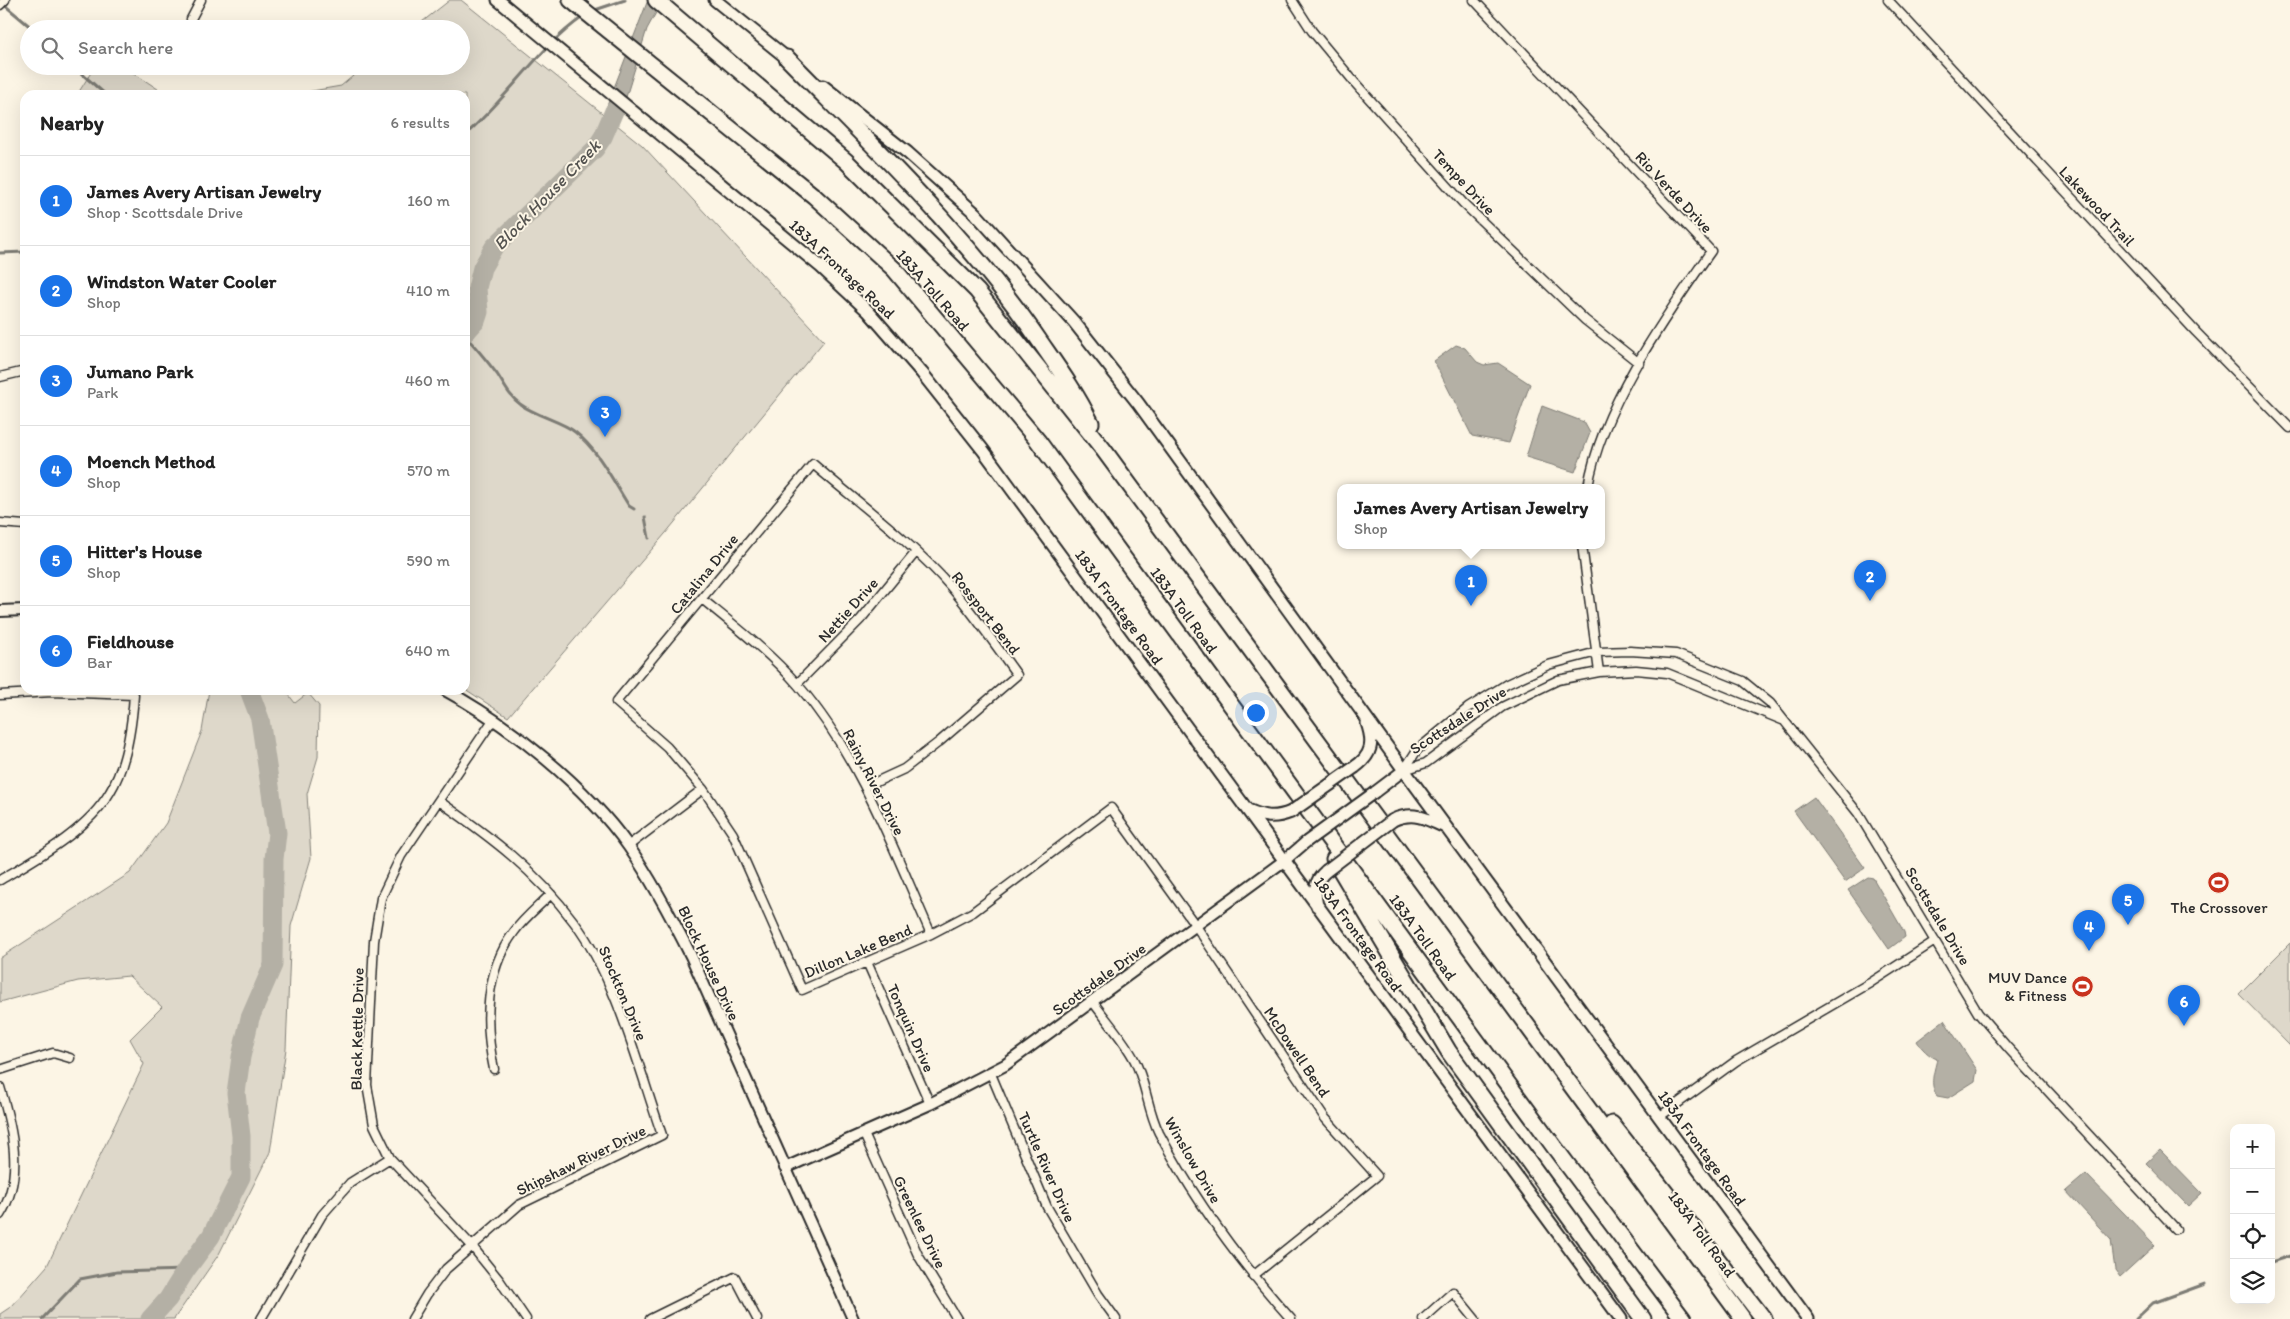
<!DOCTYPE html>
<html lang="en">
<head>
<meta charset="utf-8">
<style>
	:root { --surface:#fff; --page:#f6f6f6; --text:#222; --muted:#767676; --line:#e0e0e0; --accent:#1a73e8 }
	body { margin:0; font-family:Itim,sans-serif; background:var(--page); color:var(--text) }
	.controls { position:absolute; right:15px; bottom:15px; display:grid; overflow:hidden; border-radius:10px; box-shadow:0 5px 20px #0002 }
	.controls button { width:45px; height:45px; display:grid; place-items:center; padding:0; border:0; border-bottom:1px solid var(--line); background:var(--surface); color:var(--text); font:25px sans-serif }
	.you { position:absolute; left:1255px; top:712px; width:18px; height:18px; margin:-12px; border:4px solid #fff; border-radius:50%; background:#1a73e8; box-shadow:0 0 0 8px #1a73e833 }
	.badge { display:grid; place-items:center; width:32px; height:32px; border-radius:50%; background:var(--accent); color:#fff; font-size:16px; font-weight:700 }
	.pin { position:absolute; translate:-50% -41px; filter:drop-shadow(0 1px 2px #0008) }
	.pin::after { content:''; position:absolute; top:26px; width:18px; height:15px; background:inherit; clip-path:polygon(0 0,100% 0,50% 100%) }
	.popup { position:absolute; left:1337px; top:484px; width:268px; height:65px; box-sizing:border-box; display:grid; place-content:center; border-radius:10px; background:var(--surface); filter:drop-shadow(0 1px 4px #0005); font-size:16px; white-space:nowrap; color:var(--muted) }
	.popup b { font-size:19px; color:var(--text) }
	.popup::after { content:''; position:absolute; left:50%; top:100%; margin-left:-10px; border:10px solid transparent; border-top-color:var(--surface) }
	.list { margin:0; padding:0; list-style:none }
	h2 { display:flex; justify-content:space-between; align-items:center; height:65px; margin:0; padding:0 20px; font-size:21px }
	h2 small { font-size:16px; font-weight:400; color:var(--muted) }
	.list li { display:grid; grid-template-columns:32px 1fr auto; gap:15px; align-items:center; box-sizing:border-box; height:90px; padding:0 20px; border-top:1px solid var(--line) }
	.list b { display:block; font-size:19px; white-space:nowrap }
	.list p { margin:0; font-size:16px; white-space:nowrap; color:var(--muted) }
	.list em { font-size:16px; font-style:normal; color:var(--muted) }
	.icon { flex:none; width:28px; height:28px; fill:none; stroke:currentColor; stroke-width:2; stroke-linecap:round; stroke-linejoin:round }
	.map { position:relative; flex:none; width:2290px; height:1319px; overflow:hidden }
	.search { position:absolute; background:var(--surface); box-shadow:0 5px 20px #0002; left:20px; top:20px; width:450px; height:55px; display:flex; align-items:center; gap:12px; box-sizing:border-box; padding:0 18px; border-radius:28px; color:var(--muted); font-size:19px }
	.panel { position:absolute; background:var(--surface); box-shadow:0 5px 20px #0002; left:20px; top:90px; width:450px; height:605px; border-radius:15px }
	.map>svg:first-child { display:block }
	.green { fill:#ded8ca; stroke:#84827a }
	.water { fill:#b4b0a5; stroke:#7d7b74 }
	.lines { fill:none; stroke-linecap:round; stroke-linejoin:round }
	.stream { stroke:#7d7b74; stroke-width:3 }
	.river { stroke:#b4b0a5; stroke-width:19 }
	.minor-casing { stroke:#2b2b2b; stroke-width:11 }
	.tertiary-casing { stroke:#2b2b2b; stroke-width:14 }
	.secondary-casing { stroke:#2b2b2b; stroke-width:15 }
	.motorway-casing { stroke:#2b2b2b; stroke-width:19 }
	.minor { stroke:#fcf5e5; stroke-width:8 }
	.tertiary { stroke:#fcf5e5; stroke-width:10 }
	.secondary { stroke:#fcf5e5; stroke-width:11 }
	.motorway { stroke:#fcf5e5; stroke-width:15 }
	.tertiary-bridge-casing { stroke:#2b2b2b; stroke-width:14; stroke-linecap:butt }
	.secondary-bridge-casing { stroke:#2b2b2b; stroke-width:15; stroke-linecap:butt }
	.tertiary-bridge { stroke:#fcf5e5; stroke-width:10 }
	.secondary-bridge { stroke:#fcf5e5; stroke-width:11 }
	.labels { text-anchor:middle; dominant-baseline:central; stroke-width:4; stroke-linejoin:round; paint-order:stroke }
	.street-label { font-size:16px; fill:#2b2b2b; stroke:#fcf5e5 }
	.poi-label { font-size:16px; fill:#2b2b2b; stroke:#fcf5e5 }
	.water-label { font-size:18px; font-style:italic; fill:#545350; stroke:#fcf5e5 }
</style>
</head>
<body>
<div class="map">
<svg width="2290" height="1319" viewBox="0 0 2290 1319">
	<rect width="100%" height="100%" fill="#fcf5e5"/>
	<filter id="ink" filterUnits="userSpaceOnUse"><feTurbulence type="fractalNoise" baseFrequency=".02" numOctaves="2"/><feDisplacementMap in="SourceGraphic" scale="10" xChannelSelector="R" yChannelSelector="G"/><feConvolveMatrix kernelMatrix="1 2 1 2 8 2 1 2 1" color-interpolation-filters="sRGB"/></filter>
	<g filter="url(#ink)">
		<path class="green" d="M450,0H461L642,145L824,341L665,534L508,717L465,689V95H289L341,86L365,66H461V29H413Z
			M95,66H123L167,95H77Z
			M209,690H285L295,703L308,693L319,706L318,757L307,794L311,858L291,926L286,1049L270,1152L219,1254L174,1319H0V1314L12,1306L47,1266L144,1064L130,1039L162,1007L129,976L78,981L0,1002V958L130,873L166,823L202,731Z
			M2290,943V1046L2239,994Z"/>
		<path class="water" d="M648,0H663L647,29L622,110L610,137L598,129Z
			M1456,345L1465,348L1477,362L1484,365L1498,363L1530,384L1509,443L1472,436L1434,361Z
			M1542,406L1584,422L1590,433L1575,472L1526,457Z
			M1814,797L1865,868L1845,882L1794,811Z
			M1868,877L1873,878L1904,932L1905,937L1889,949L1848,890Z
			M1944,1020L1977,1070L1975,1081L1948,1098L1937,1096C1929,1084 1934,1073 1937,1059C1929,1056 1921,1048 1917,1041Z
			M2160,1150L2202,1193L2188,1206L2146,1163Z
			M2086,1174L2155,1245L2120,1277L2115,1270L2111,1240L2066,1191Z"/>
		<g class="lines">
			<path class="stream" d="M2,3L33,29
				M592,11L625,0
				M73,66L106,95
				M465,135C508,98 538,48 584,16
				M0,253L25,252
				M465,336C477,348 487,361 497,374C505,386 509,396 520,404C536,416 563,422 575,432C599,451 613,481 629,506L634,509
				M645,517L649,538
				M2271,1262L2290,1256
				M42,1319L80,1279L117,1272L186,1270
				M2136,1319L2153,1303L2205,1284"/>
			<path class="river" d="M465,333L476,321L479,312L477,288L482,268L494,247L595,149L603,137L614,111
				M150,1319L168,1299L186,1270L211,1236L241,1177V1136L236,1093L241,1057L250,1018L273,965L274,859L277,833L260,719L249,690"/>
			<defs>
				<path id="minor" d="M1292,0L1312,31L1356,84L1463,203L1585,320L1639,363
					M1474,0L1711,251C1665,317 1601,407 1588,487
					M1888,0L2196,332L2290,428
					M0,5L5,0
					M191,19L201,0
					M0,377L25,371
					M0,523L25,525
					M1582,545L1599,672
					M702,599C735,626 770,653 798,685C860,757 893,848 931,934
					M797,684L861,619L916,552
					M0,695L52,692L134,695C132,724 126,766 110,792C88,830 37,858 0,880
					M493,720L401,856L381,898L374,941L367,1085L374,1125L390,1158L471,1245L500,1281L526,1319
					M1404,770L1417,750L1468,708L1507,684L1548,665L1597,652L1630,651L1676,654L1743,681L1770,703L1858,813L1978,1013L2008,1048L2176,1229
					M1404,770L1426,763L1502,707L1558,680L1599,672L1636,670L1667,673L1782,720
					M865,787L904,769L939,742L1017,675C995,644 974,614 950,586C912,542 857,502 813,464L616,702L667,747L703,789L733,834L802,990L931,934L973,912L1111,808L1196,926L1325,1118L1377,1176L1253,1276
					M628,846L703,789
					M867,962L930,1104
					M1093,1002C1106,1020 1125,1041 1135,1061C1146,1084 1148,1111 1159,1133C1195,1201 1240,1262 1291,1319
					M494,1069C484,1023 485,971 514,932C524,918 539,906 551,894
					M0,1070L53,1053L70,1058
					M991,1074L1047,1207L1098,1294L1116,1319
					M0,1087C12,1127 25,1177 0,1215
					M1659,1117L1736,1061L1870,983L1935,941
					M864,1134L918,1255L957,1319
					M261,1319L322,1215L350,1183L390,1158
					M412,1319L427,1294L446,1269L519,1205L662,1135C639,1069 616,977 574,922C535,870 492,838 439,801
					M650,1319L735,1277L757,1319
					M1423,1319L1453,1292L1475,1319"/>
				<path id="tertiary" d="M0,611L25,610
					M445,690C511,726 585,785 629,847C653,882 672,918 691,956L853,1319
					M1375,792L1404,770
					M785,1168L930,1104L1005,1065L1285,860L1306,842"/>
				<path id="secondary" d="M498,0L821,267L868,311L922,373L983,450L1621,1319
					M715,0L793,63
					M823,86L908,153L975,213L1074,322L1138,403L1404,770L1808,1319
					M1355,767C1372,755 1374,743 1367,723
					M1248,810C1264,817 1274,819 1291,812
					M1393,820C1413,811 1426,818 1445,827
					M1317,906C1314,892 1314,881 1326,871"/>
				<path id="motorway" d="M571,0L814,196L894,269L1038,441L1555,1148L1683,1319
					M656,0L846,161L977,291L1103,449L1743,1319
					M787,58C876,149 969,237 1041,343C1059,369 1077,394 1091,423
					M1334,859L1449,1052L1643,1319
					M1612,1124L1764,1319"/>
			</defs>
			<use href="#minor" class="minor-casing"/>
			<use href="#tertiary" class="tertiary-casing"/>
			<use href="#secondary" class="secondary-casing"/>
			<use href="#motorway" class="motorway-casing"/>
			<use href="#minor" class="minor"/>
			<use href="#tertiary" class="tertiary"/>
			<use href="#secondary" class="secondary"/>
			<use href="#motorway" class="motorway"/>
			<defs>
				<path id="tertiary-bridge" d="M1306,842L1375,792"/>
				<path id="secondary-bridge" d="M1291,812L1355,767
					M1326,871L1393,820"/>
			</defs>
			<use href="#tertiary-bridge" class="tertiary-bridge-casing"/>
			<use href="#secondary-bridge" class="secondary-bridge-casing"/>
			<use href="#tertiary-bridge" class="tertiary-bridge"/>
			<use href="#secondary-bridge" class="secondary-bridge"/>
		</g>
	</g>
	<defs>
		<symbol id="stadium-disc" viewBox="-11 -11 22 22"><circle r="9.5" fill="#c8321e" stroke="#fcf5e5"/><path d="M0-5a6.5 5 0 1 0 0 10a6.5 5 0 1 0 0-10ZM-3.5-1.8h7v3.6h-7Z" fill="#fff"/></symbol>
	</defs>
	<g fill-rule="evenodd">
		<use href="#stadium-disc" x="2206" y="870" width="25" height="25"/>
		<use href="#stadium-disc" x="2070" y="974" width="25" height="25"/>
	</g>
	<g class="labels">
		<g class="street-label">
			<text transform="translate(1464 182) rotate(47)">Tempe Drive</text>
			<text transform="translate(1674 192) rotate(47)">Rio Verde Drive</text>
			<text transform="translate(2097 206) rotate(47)">Lakewood Trail</text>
			<text transform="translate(842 269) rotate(43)">183A Frontage Road</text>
			<text transform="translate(933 290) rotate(49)">183A Toll Road</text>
			<text transform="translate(704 574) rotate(-51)">Catalina Drive</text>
			<text transform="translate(1119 607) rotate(54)">183A Frontage Road</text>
			<text transform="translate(848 610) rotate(-48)">Nettie Drive</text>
			<text transform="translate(1184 610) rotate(54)">183A Toll Road</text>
			<text transform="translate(986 613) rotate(52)">Rossport Bend</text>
			<text transform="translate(1458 720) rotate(-33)">Scottsdale Drive</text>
			<text transform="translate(874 782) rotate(63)">Rainy River Drive</text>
			<text transform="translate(1938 916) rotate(59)">Scottsdale Drive</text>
			<text transform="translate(1358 934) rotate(54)">183A Frontage Road</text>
			<text transform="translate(1423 937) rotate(54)">183A Toll Road</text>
			<text transform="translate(858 951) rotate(-23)">Dillon Lake Bend</text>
			<text transform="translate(709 963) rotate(65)">Block House Drive</text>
			<text transform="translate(1099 979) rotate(-36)">Scottsdale Drive</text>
			<text transform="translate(623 993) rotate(67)">Stockton Drive</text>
			<text transform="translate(911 1028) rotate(66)">Tonquin Drive</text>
			<text transform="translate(357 1029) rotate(-89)">Black Kettle Drive</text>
			<text transform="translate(1297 1052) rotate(56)">McDowell Bend</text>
			<text transform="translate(1702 1148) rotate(54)">183A Frontage Road</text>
			<text transform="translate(581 1160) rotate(-26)">Shipshaw River Drive</text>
			<text transform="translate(1193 1160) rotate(60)">Winslow Drive</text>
			<text transform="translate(1047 1167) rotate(66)">Turtle River Drive</text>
			<text transform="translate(920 1222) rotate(64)">Greenlee Drive</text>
			<text transform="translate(1702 1234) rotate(54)">183A Toll Road</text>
		</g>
		<g class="poi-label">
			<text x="2219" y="907">The Crossover</text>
			<text x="2067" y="977" text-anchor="end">MUV Dance<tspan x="2067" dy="18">&amp; Fitness</tspan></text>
		</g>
		<g class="water-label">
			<text transform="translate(547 195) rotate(-46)">Block House Creek</text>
		</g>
	</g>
</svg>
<div class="controls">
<button>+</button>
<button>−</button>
<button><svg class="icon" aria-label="locate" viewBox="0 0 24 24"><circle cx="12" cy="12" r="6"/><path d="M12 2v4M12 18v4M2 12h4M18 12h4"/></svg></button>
<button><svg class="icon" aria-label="layers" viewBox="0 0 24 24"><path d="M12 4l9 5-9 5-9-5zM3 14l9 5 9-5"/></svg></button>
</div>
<div class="you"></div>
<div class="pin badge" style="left:1471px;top:606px">1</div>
<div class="popup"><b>James Avery Artisan Jewelry</b>Shop</div>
<div class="pin badge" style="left:1870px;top:601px">2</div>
<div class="pin badge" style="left:605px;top:437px">3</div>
<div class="pin badge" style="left:2089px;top:951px">4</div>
<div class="pin badge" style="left:2128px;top:925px">5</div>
<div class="pin badge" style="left:2184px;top:1026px">6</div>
<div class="search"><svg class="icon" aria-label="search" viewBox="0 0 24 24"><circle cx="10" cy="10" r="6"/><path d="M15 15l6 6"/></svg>Search here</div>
<section class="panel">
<h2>Nearby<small>6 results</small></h2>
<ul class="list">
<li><span class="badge">1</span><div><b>James Avery Artisan Jewelry</b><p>Shop · Scottsdale Drive</p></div><em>160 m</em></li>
<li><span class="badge">2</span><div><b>Windston Water Cooler</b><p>Shop</p></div><em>410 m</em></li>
<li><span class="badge">3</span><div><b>Jumano Park</b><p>Park</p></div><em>460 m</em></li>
<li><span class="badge">4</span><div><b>Moench Method</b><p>Shop</p></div><em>570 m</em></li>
<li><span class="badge">5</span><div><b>Hitter's House</b><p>Shop</p></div><em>590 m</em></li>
<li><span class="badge">6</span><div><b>Fieldhouse</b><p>Bar</p></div><em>640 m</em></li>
</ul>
</section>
</div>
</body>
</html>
